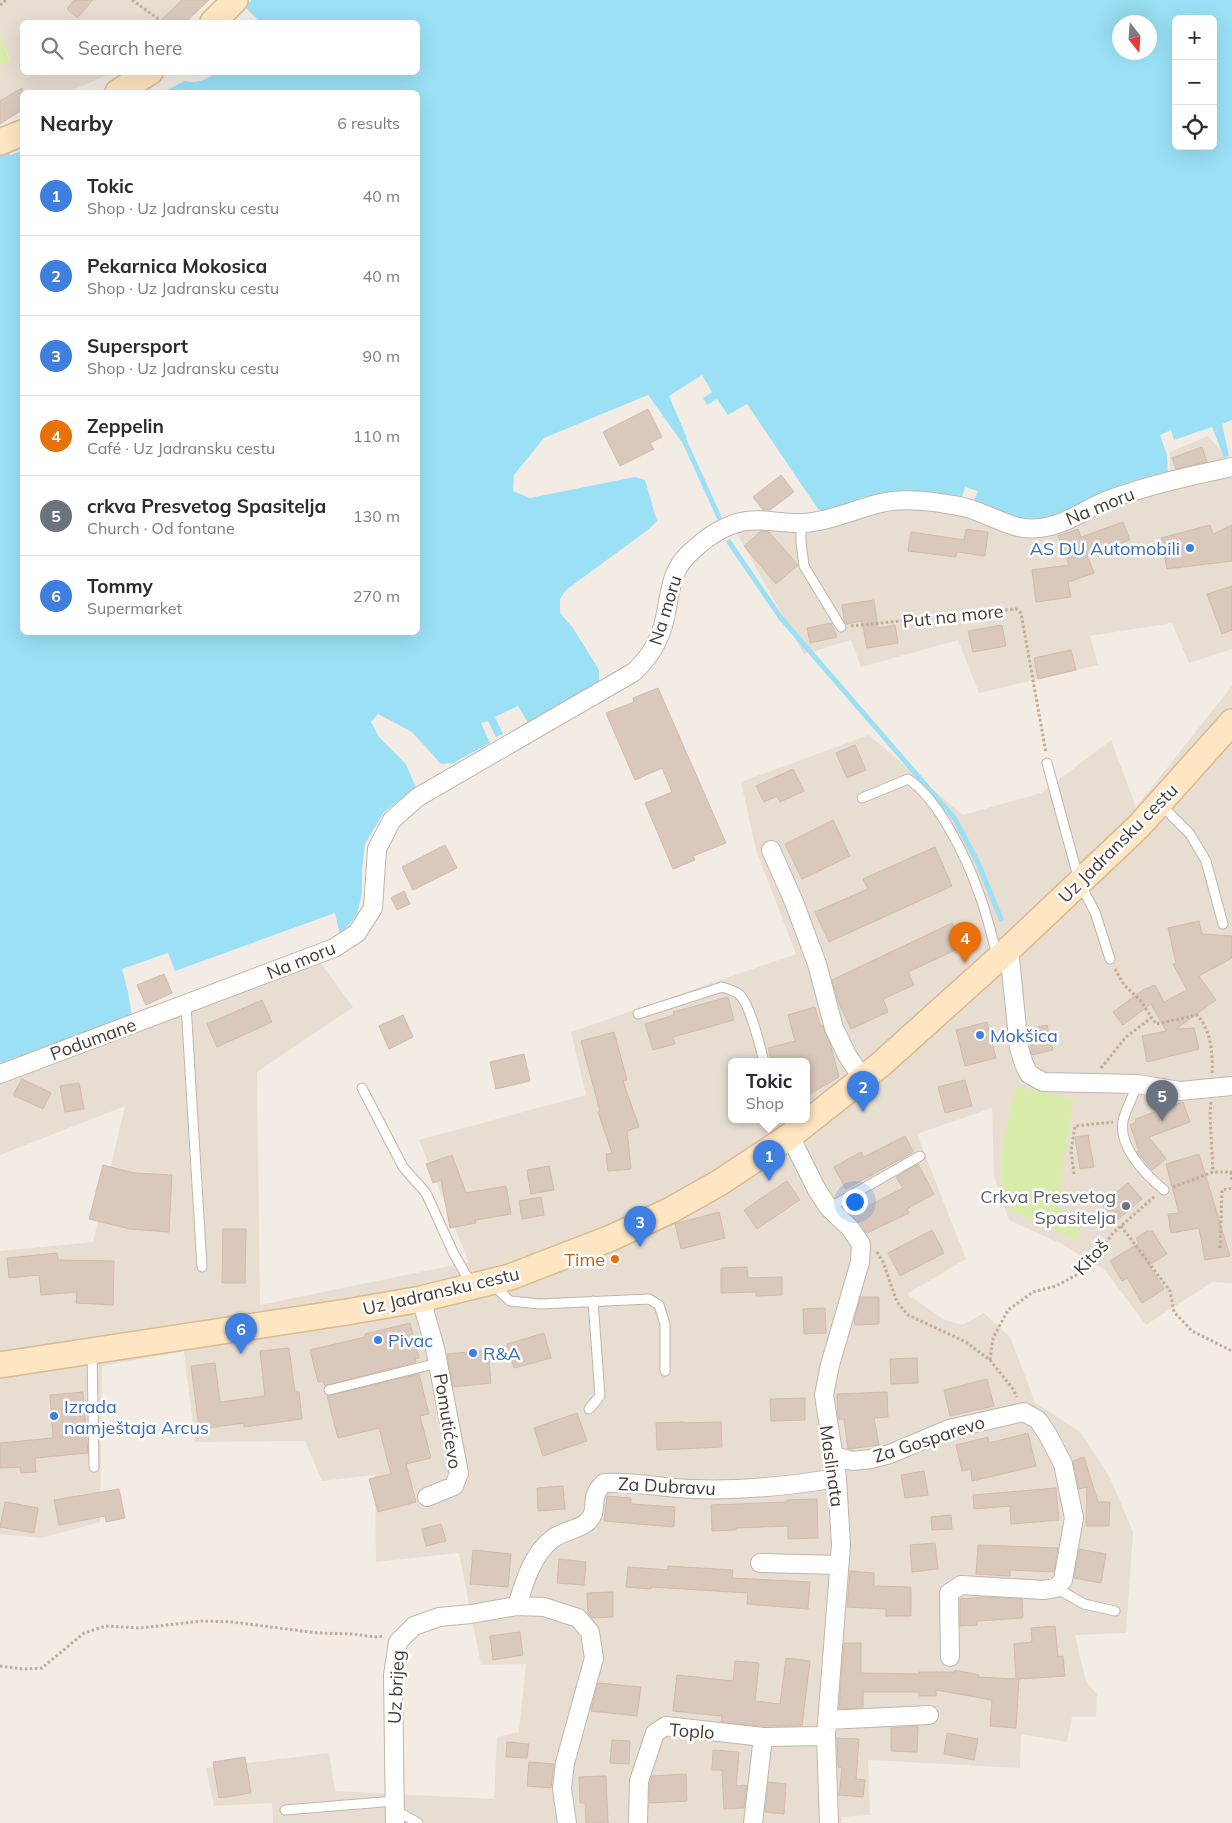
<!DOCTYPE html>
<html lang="en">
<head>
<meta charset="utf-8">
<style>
	:root { --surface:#fff; --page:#f2f2f3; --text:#2b2b33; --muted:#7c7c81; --line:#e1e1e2; --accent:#ff0f15 }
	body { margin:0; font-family:Mulish,sans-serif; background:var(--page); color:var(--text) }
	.controls { position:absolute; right:15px; top:15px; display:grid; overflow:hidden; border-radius:8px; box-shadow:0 5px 20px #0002 }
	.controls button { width:45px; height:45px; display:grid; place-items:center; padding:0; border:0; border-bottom:1px solid var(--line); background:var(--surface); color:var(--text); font:25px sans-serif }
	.compass { position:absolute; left:1112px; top:15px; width:45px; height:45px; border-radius:50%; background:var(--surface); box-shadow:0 5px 20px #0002; rotate:163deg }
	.you { position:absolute; left:854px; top:1201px; width:18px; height:18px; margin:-12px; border:4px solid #fff; border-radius:50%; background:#1a73e8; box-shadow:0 0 0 8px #1a73e833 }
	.badge { display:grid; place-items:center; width:32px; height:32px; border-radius:50%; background:var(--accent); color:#fff; font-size:16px; font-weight:700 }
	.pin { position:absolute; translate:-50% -41px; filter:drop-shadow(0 1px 2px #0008) }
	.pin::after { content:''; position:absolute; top:26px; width:18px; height:15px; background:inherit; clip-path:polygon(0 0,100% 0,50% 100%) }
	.popup { position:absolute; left:728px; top:1058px; width:82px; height:65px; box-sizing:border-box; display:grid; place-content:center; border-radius:8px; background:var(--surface); filter:drop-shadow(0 1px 4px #0005); font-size:16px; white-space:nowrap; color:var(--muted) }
	.popup b { font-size:19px; color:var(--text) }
	.popup::after { content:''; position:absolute; left:50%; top:100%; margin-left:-10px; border:10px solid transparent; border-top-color:var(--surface) }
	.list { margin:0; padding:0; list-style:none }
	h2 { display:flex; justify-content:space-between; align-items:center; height:65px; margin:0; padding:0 20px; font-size:21px }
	h2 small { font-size:16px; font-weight:400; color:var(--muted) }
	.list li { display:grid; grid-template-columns:32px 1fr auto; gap:15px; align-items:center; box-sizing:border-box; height:80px; padding:0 20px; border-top:1px solid var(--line) }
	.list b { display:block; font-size:19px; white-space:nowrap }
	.list p { margin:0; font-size:16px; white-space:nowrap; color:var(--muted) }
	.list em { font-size:16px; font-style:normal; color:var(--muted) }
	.icon { flex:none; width:28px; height:28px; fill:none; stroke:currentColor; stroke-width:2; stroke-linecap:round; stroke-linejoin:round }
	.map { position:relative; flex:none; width:1232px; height:1823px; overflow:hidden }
	.search { position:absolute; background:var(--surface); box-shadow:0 5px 20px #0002; left:20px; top:20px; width:400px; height:55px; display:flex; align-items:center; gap:12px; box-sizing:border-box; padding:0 18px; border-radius:8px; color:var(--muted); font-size:19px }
	.panel { position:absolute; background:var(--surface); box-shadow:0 5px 20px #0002; left:20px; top:90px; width:400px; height:545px; border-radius:8px }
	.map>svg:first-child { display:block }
	.residential { fill:#e8ddd1; fill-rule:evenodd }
	.green { fill:#d9eba9 }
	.water { fill:#9be0f5; fill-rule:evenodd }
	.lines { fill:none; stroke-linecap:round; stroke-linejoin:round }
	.stream { stroke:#9be0f5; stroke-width:5 }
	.building { fill:#d9c8bb; stroke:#d1bbab }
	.lane-casing { stroke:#c2b5a9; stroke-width:11 }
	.street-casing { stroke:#c2b5a9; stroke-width:20 }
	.secondary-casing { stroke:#daba92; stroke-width:28 }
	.path { stroke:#c2ab96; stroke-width:3; stroke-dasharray:2.5 2.5; stroke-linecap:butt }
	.lane { stroke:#fff; stroke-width:9 }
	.street { stroke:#fff; stroke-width:18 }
	.secondary { stroke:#ffe6c2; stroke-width:25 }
	.shop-dot { fill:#3f7fe0; stroke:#fff; stroke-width:2 }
	.worship-dot { fill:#6b7280; stroke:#fff; stroke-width:2 }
	.food-dot { fill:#e8710a; stroke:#fff; stroke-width:2 }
	.labels { text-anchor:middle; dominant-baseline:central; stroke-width:5; stroke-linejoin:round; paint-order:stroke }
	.street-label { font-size:18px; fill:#463b33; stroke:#fff }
	.shop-label { font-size:18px; fill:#366cbe; stroke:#fff; text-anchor:start }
	.worship-label { font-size:18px; fill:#5b616d; stroke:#fff; text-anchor:end }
	.food-label { font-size:18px; fill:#c56008; stroke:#fff; text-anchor:end }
</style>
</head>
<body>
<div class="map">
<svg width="1232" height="1823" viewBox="0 0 1232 1823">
	<rect width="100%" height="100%" fill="#f3ece4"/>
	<path class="residential" d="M0,0H197L177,22H22V72L112,73L68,92H22V111L0,119V65L10,60L0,36Z
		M1208,436L1232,462V649L1189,663L1172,623L1090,636L1098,665L979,693L958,640L861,667L851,640L804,654L727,516L816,518L862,503H963L1050,536L1170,479V452Z
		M1232,686V1283L1212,1282L1146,1325L1105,1270L1060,1243L1009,1220L994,1176L992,1108L917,1134L966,1259L907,1294L943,1319L962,1325L984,1313L1010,1337L1035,1402L1081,1433L1111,1480L1133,1532L1126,1633L1075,1635L1086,1682L1097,1694L1096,1717H1072L1067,1742L1021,1734L1020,1768L868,1760L870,1815L842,1817L841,1823H273L272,1803L214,1806L206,1768L329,1753L335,1791L494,1799L497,1737L519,1732L526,1664L481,1665L459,1553L376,1562L375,1475L322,1481L305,1441L195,1442L184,1351L102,1366L100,1522L41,1538L0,1534V1251L93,1242L125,1106L0,1155V1065L311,950L353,1007L257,1072L260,1305L469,1262L419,1140L586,1095L571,1032L796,954L756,850L741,782L869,735L963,815L1041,793L1111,740L1136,807ZM732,1062H806V1120H732Z"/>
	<path class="green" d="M0,36L10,61L0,65Z
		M1016,1087L1074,1099L1064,1155L1060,1210L1082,1221L1077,1240L1011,1210L1002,1191V1146Z"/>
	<path class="water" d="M251,0H1232V420L1222,424L1229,456L1224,457L1212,427L1174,440L1171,430L1160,435L1167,455L1168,472L1131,481L1097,498L1038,522L1009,519L973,502L978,491L965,487L962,498L908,493L863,497L827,513L818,509L747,404L728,415L717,399L707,405L703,398L712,392L702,375L669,396L687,438L681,441L648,395L544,438L514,475L513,491L530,498L635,477L645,480L657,521L649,529L566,590L560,599V613L573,628L599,670V684L528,723L518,706L495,717L503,734L496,737L488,721L481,723L490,743L453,763L441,764L412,732L378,714L371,722L379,737L406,764L416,788L384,812L365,844L362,871V893L357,915L340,935L335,913L175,971L168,953L122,969L128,992L132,1017L115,1021L0,1063V151L8,149L10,155L22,151V632H418V92H163L185,81C198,84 205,80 216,73L418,72V22H260L245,7ZM1176,19H1213V146H1176ZM1120,22H1150V52H1120Z"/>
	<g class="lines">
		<path class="stream" d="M684,440L719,517
			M729,542L781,618L955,819L978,863L1001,919"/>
	</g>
	<path class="building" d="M74,0H93L77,18L67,9Z
		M182,0H209L186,22H159Z
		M22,88V110L0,124V101Z
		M648,409L662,437L650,443L654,449L620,466L603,432Z
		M1202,447L1207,462L1176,469L1172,458Z
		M781,475L794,492L770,510H763L753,497Z
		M1123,522L1130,540L1087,555L1094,573L1068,582L1071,597L1036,602L1032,570L1069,565L1058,536L1078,529L1081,537Z
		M1210,525L1213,534L1232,525V561L1167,569L1161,538Z
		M966,529L988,532L985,556L957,552L956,557L908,551L911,532L964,540Z
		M761,531L769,532L798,565L776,584L744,546Z
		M1232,586V630L1222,634L1207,594Z
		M874,600L878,628L895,625L898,643L867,648L862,621L846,624L844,620L842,605Z
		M831,623L837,637L810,643L807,628Z
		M1002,625L1006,646L973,652L968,631Z
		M1071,650L1076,670L1038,679L1034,658Z
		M658,688L726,843L693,856L695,860L673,869L645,803L672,792L662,768L635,780L606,713L634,702L633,698Z
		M855,745L866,770L847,778L836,753Z
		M793,769L804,791L780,802L777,796L764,802L756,786Z
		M833,820L850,856L802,879L785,844Z
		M445,845L457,868L413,890L402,867Z
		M935,847L952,886L829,942L815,912L868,889L863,879Z
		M404,891L410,904L397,910L391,898Z
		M1199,921L1202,934L1232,936V958L1199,976L1216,1000L1176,1029L1194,1028L1199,1049L1147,1062L1142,1036L1166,1031L1151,1004L1123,1025L1113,1012L1143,990L1155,985L1164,1002L1187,990L1173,964L1176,963L1168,928Z
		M952,923L962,947L908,972L914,985L883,999L888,1012L851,1029L838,1001L832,980Z
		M164,974L172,993L146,1005L137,985Z
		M728,997L734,1020L673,1037L675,1044L653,1050L645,1024L674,1015L673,1012Z
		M262,1000L272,1022L217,1047L207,1024Z
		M815,1007L820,1025H822L830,1043L839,1077L810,1094L806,1080V1062H772L768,1048L795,1041L788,1015Z
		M403,1015L413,1037L389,1049L379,1026Z
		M987,1022L996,1058L965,1066L956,1030Z
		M1047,1025L1053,1050L1032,1055L1028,1029Z
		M614,1032L627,1080L623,1081L639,1127L627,1131L631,1169L608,1171L606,1154L612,1153L598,1112L600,1111L581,1041Z
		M524,1054L530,1081L496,1089L490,1062Z
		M22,1079L51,1093L43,1109L13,1095Z
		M965,1080L972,1106L945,1113L938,1087Z
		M79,1083L84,1109L65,1112L60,1086Z
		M1183,1102L1190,1122L1149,1137L1166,1159L1152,1170L1137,1152L1139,1151L1130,1125L1136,1122L1135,1119Z
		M1088,1135L1094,1167L1080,1169L1075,1137Z
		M905,1136L913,1151L912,1153L846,1189L834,1167L861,1152L864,1157Z
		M1199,1154L1230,1256L1205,1260L1199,1228L1171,1233L1168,1214L1179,1213L1166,1164Z
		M452,1155L466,1193L506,1186L511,1214L475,1220L476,1223L450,1228L441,1180L433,1183L426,1164Z
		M918,1164L934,1194L907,1209L909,1213L867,1233L851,1215L903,1188L896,1177Z
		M103,1165L134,1173L172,1175L169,1232L130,1229L89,1219Z
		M549,1166L554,1190L531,1194L527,1170Z
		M787,1181L800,1200L757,1229L744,1210Z
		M1128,1183L1142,1199L1116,1221L1102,1204Z
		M541,1197L544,1215L522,1219L519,1201Z
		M719,1212L725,1238L681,1249L675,1224Z
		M223,1229H246L245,1283H222Z
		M932,1230L944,1253L900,1276L888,1253Z
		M1147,1231H1152L1167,1254L1149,1265L1164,1289L1142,1303L1127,1278L1122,1281L1110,1261L1139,1243L1136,1238Z
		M57,1253L58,1260L114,1261L113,1305L76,1303L77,1292L41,1295L39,1275L9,1278L7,1258Z
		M747,1267L748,1278L782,1277V1295L756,1296V1292L721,1293V1268Z
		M861,1297H879V1324L855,1325L854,1319Z
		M825,1308L826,1333L804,1334L803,1309Z
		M410,1323L419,1358L415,1359L416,1362L325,1386L323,1381L318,1382L310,1350L365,1337V1334Z
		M544,1333L551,1358L514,1368L507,1344Z
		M289,1348L295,1392H299L302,1419L244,1427V1423L199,1429L191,1366L215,1363L220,1402L265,1396L260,1351Z
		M488,1350L491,1383L453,1387L447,1354Z
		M917,1358L918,1383L891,1384L890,1359Z
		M419,1374L429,1414L420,1416L431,1458L406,1464L416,1502L378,1512L369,1479L391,1474L379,1428L338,1438L327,1396Z
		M987,1379L994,1406L950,1416L944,1390Z
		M83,1392L88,1453L35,1458L36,1472L21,1473L20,1467L0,1468V1443L53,1438L50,1395Z
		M887,1392L888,1417L874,1418L879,1445L848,1449L844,1419H838L837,1394Z
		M805,1398V1420L771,1421L770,1399Z
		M577,1413L587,1441L543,1456L534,1428Z
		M683,1422V1423L721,1422L722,1447L657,1450L656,1423Z
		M1028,1433L1036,1466L972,1481L971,1469L962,1471L956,1445L988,1437L989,1443Z
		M1084,1457L1098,1502H1110L1109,1526H1086L1087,1487L1079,1489L1073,1461Z
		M924,1471L928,1495L905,1498L901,1475Z
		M563,1486L565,1509L538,1511L537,1488Z
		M1056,1488L1059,1520L1011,1524L1010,1506L974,1509L973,1495Z
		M119,1489L125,1518L106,1522L105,1516L59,1525L54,1500Z
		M607,1496L631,1498V1504L675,1507L674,1527L604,1521Z
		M817,1499L818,1538L788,1539V1526L736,1528V1530L712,1531L711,1505L787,1502V1500Z
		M5,1502L38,1508L34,1533L0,1527Z
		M951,1515L952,1529L932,1530L931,1517Z
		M441,1524L446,1541L426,1546L422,1529Z
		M935,1543L938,1569L912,1572L910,1545Z
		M978,1545L1058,1548L1054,1572L1010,1570V1576L976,1574Z
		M1079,1549L1106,1554L1101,1583L1074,1578Z
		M473,1550L511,1554L508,1587L470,1584Z
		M559,1559L586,1562L584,1585L557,1583Z
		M668,1566L733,1570L732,1578L810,1582L808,1609L747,1604L748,1593L651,1587V1589L626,1587L628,1567L668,1570Z
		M850,1571L874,1573V1586L911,1587V1616H886V1609L847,1607Z
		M613,1592V1617L592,1618L588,1613L587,1593Z
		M987,1597L1022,1599L1023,1618L977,1621V1625L960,1626V1599Z
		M1055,1626L1058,1657L1063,1656L1065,1676L1019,1679L1016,1728L990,1726L992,1700L936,1690V1696H919V1692H863V1708L839,1709L844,1643H861V1673L919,1674V1672H955V1670L979,1675L978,1677L1016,1679L1014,1644L1032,1642L1031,1628Z
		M520,1632L523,1655L493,1660L490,1636Z
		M786,1658L810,1661L802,1726H758L721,1722L722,1716L673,1711L677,1675L733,1681L735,1661L759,1663L755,1701L780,1704Z
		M598,1683L641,1687L637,1716L591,1711Z
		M918,1726L917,1752L891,1751V1728Z
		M947,1733L978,1739L974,1760L944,1754Z
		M837,1738L859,1739L856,1779L865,1780L863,1797L839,1795L842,1768L838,1767Z
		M612,1740L630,1741L629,1764L610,1763Z
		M507,1742L529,1744L527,1758L506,1757Z
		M713,1750L739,1752L736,1786L747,1785L744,1808L724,1809L722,1770H712Z
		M245,1757L251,1793L219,1798L213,1762Z
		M529,1762L554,1764L551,1788L527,1786Z
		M686,1774L687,1801L649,1803L650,1783L652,1776Z
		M606,1776L608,1823H586L585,1803H580L579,1777Z
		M768,1782L786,1784L784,1814L765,1812Z"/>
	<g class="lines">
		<defs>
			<path id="lane" d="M801,523V542L804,566L841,627
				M1047,763L1080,884L1095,912L1110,959
				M862,798L908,779C939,799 968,861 980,896C987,915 992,936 997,956
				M1160,804L1190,834L1206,861L1223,924
				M186,1005L202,1267
				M638,1014L722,987C728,989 736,991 740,995C751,1007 760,1046 764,1062
				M1137,1084C1134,1095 1125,1111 1123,1121C1118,1147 1146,1175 1164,1190
				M362,1088L403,1167L426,1193L453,1252L471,1284
				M829,1208L920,1156
				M492,1284L510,1301L540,1304L649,1299L659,1305L665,1324V1371
				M92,1353L94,1467
				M329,1390L438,1363
				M589,1409L600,1396L593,1301
				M1056,1588L1084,1604L1115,1611
				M285,1810L395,1801
				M395,1810L418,1823"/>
			<path id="street" d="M771,850L794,902L817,964L834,1028L847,1055L863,1079
				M1009,949L1019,1048L1024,1064L1029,1074L1043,1082L1137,1084L1180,1091L1232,1086
				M0,1074L334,948L357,933L373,908L377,849L392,820L418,797L634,672C647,659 654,650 661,632C672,602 665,573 693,550C706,538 724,526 741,522C760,517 781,524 801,523C829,522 855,509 881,503C898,499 917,500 934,502C945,504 957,505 967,508C995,516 1016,534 1046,527C1069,523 1087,508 1108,500C1148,485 1190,476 1232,467
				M790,1136L817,1190L829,1208L850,1228L861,1244L860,1262L830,1365L824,1395L837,1478L841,1545L826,1736L829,1823
				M421,1299L435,1348L459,1473L454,1486L427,1497
				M834,1456L853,1461L871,1459L890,1454L949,1429L1024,1412L1038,1420L1048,1435L1063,1464L1074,1518L1063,1580L1056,1588L1043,1590L961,1585L949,1593L950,1657
				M760,1563L839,1565
				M827,1720L929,1715
				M395,1823L393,1675L398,1642L414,1626L439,1617L471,1614L517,1606
				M567,1823L562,1789L565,1763L594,1658L590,1632L578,1618L544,1607L517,1606C524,1583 532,1555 552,1539C561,1532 581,1528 586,1523C599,1512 591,1503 597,1492C598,1489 602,1485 604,1483C633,1481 662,1488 692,1489C740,1491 789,1486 837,1478
				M638,1823L639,1781L655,1733L666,1726L763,1737L826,1736
				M753,1823L763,1737"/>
			<path id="secondary" d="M213,22L235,0
				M118,92L150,72
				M0,142L22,133
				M0,1365L347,1312L421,1299L510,1277L611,1238L671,1210L719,1183L790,1136L880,1065L1009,949L1139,826L1232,722"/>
		</defs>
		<use href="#lane" class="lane-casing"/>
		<use href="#street" class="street-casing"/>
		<use href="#secondary" class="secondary-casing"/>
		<path class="path" d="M132,0L157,18L160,22
			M0,5L6,0
			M851,626L1016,609L1021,613L1046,753
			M1115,969L1124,985L1140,1000L1156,1024L1197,1015C1211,1030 1213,1054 1212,1074
			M1101,1068L1126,1037L1151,1018
			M1211,1102L1210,1115L1213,1172
			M1231,1172L1232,1182
			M1074,1174L1071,1151L1075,1126L1113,1122
			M1173,1187L1213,1172H1232
			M1121,1226L1170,1291L1174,1312L1192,1331L1232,1351
			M1220,1248L1222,1190L1232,1188
			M877,1252L883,1262L897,1302L908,1315L966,1342L990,1360L1013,1389L1017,1397
			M990,1360L993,1338L1008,1310L1033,1292L1056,1286L1078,1274L1097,1255L1113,1233L1154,1197
			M0,1666L23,1669L42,1668L84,1633L106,1626L140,1628L202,1621L232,1622L318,1633L353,1634L374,1637L384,1636"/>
		<use href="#lane" class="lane"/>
		<use href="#street" class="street"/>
		<use href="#secondary" class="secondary"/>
	</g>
	<g class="shop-dot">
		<circle cx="1190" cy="548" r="5"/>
		<circle cx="980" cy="1035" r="5"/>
		<circle cx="378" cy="1340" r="5"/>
		<circle cx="473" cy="1353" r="5"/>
		<circle cx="54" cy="1416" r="5"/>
	</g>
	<circle class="worship-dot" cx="1126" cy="1206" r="5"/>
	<circle class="food-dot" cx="615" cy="1259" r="5"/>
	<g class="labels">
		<g class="street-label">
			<text transform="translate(1100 506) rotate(-22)">Na moru</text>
			<text transform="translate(665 610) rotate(-73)">Na moru</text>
			<text transform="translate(953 616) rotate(-6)">Put na more</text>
			<text transform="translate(1118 843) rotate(-45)">Uz Jadransku cestu</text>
			<text transform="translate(301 960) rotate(-22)">Na moru</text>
			<text transform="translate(93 1039) rotate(-20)">Podumane</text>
			<text transform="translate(1091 1257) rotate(-47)">Kitoš</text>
			<text transform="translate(441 1291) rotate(-13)">Uz Jadransku cestu</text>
			<text transform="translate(448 1421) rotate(81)">Pomutićevo</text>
			<text transform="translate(929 1439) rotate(-18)">Za Gosparevo</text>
			<text transform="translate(832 1466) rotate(82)">Maslinata</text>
			<text transform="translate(667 1486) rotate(3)">Za Dubravu</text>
			<text transform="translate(396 1687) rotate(-87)">Uz brijeg</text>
			<text transform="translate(692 1731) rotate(4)">Toplo</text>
		</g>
		<g class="shop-label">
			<text x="1180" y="548" text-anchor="end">AS DU Automobili</text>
			<text x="990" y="1035">Mokšica</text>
			<text x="388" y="1340">Pivac</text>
			<text x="483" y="1353">R&amp;A</text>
			<text x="64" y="1406">Izrada<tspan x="64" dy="21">namještaja Arcus</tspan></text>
		</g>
		<g class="worship-label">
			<text x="1116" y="1196">Crkva Presvetog<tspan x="1116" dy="21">Spasitelja</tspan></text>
		</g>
		<g class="food-label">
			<text x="605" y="1259">Time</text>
		</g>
	</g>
</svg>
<div class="controls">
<button>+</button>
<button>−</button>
<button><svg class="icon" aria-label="locate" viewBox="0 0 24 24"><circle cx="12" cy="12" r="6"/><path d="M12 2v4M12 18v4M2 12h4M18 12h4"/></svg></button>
</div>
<svg class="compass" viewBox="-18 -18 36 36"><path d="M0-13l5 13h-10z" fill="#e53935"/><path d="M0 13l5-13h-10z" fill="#7c7c81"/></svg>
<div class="you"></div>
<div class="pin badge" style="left:769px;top:1181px;background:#3f7fe0">1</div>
<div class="popup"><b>Tokic</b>Shop</div>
<div class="pin badge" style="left:863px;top:1112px;background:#3f7fe0">2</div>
<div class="pin badge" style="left:640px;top:1247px;background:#3f7fe0">3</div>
<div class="pin badge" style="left:965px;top:963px;background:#e8710a">4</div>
<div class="pin badge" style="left:1162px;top:1121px;background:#6b7280">5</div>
<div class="pin badge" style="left:241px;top:1354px;background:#3f7fe0">6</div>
<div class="search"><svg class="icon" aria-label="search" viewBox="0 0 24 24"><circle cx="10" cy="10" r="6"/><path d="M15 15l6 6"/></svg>Search here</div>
<section class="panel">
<h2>Nearby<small>6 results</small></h2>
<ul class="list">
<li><span class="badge" style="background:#3f7fe0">1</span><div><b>Tokic</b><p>Shop · Uz Jadransku cestu</p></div><em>40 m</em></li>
<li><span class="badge" style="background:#3f7fe0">2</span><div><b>Pekarnica Mokosica</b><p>Shop · Uz Jadransku cestu</p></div><em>40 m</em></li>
<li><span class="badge" style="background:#3f7fe0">3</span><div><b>Supersport</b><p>Shop · Uz Jadransku cestu</p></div><em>90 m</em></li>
<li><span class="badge" style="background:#e8710a">4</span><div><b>Zeppelin</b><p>Café · Uz Jadransku cestu</p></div><em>110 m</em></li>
<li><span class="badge" style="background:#6b7280">5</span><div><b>crkva Presvetog Spasitelja</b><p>Church · Od fontane</p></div><em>130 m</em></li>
<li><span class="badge" style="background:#3f7fe0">6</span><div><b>Tommy</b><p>Supermarket</p></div><em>270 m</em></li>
</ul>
</section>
</div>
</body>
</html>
